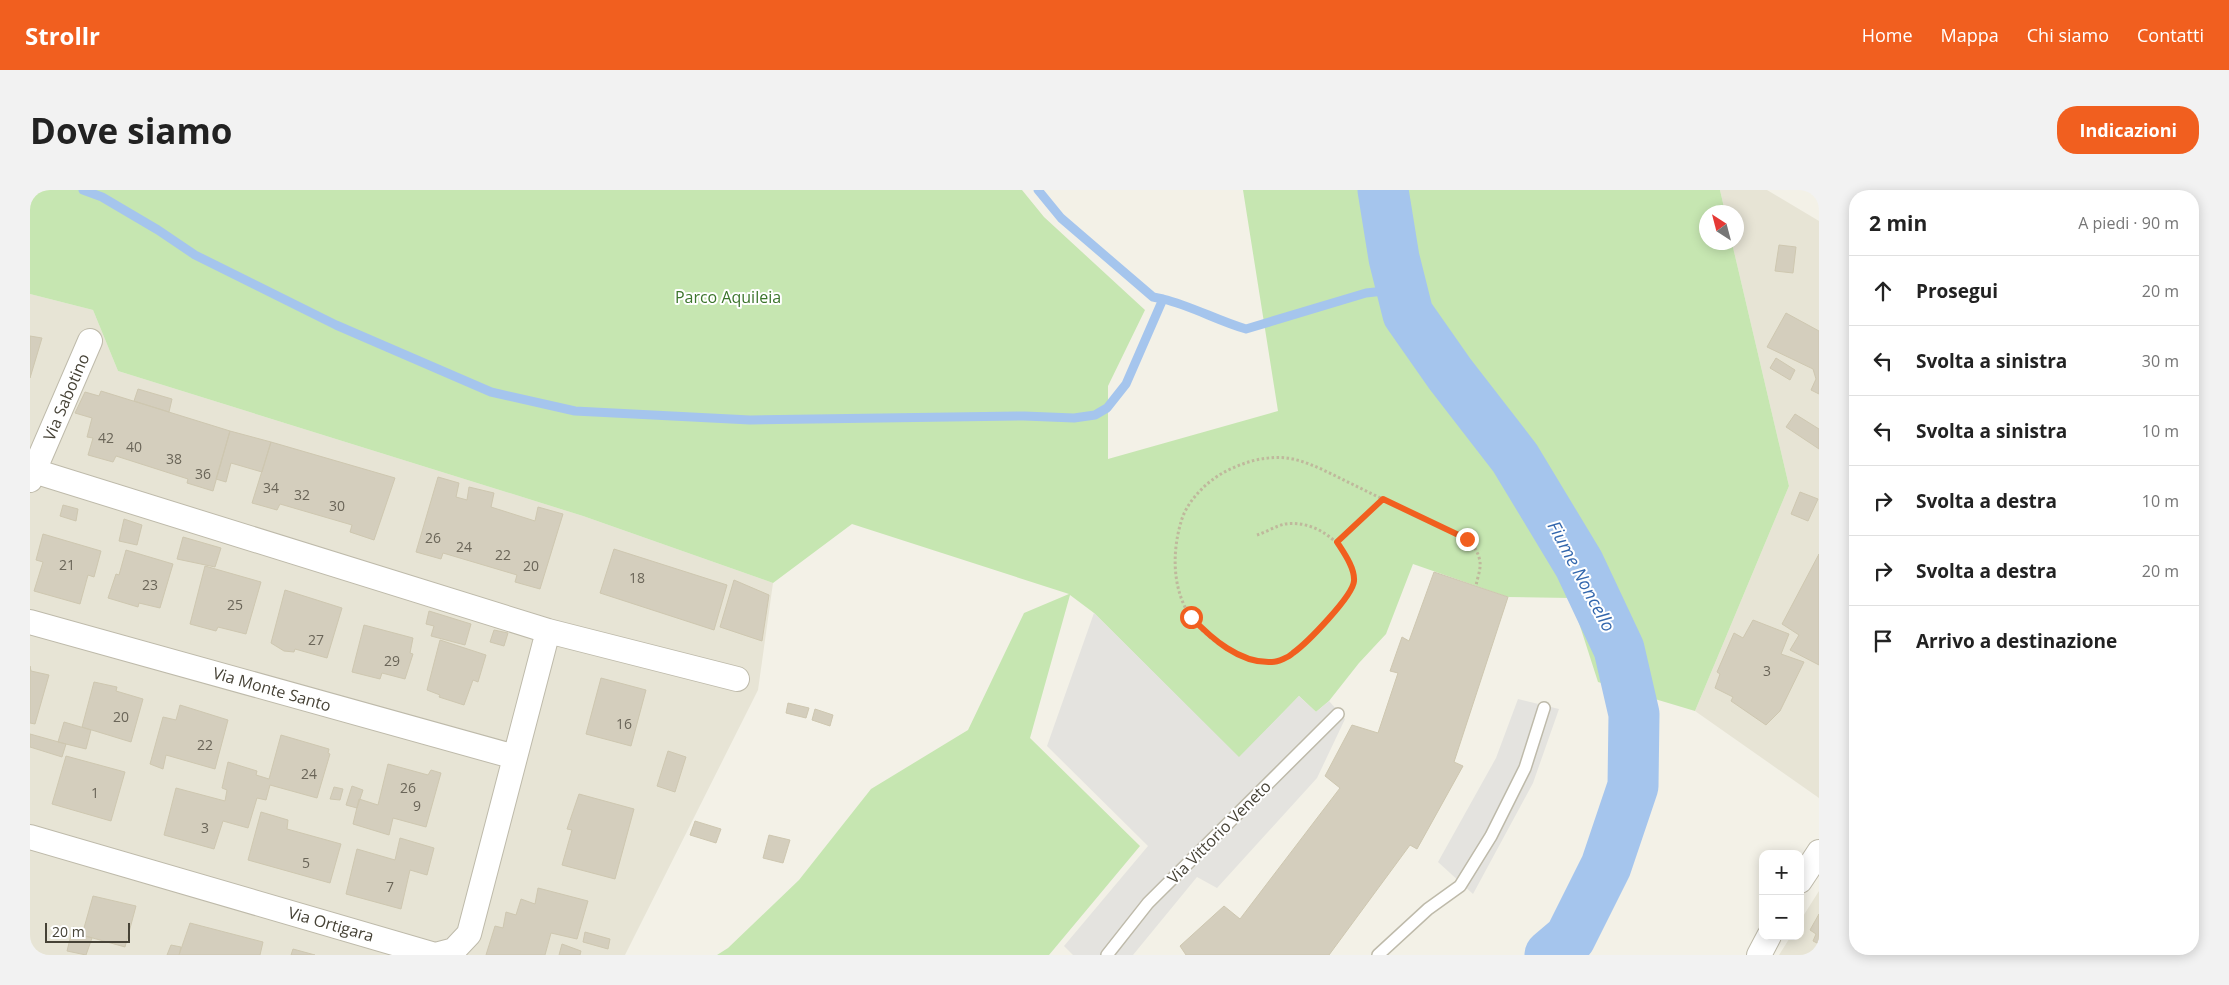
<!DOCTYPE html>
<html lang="it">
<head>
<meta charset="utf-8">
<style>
	:root { --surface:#fff; --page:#f2f2f2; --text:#222; --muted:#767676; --line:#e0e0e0; --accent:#f15f1f }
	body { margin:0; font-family:"Open Sans",sans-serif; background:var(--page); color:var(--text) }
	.controls { position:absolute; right:15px; bottom:15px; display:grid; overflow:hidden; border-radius:10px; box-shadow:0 2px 12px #0003 }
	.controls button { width:45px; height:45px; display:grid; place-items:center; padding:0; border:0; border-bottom:1px solid var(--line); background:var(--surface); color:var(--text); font:25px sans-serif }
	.compass { position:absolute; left:1669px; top:15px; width:45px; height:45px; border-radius:50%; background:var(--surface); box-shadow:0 2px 12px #0003; rotate:324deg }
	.scale { position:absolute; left:15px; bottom:12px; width:85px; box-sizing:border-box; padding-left:5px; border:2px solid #464236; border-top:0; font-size:14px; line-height:18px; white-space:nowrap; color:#464236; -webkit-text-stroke:4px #fff; paint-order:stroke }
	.stop { position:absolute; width:15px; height:15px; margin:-11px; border:4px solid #f15f1f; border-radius:50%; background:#fff }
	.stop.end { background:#f15f1f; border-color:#fff; box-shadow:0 1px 5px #0008 }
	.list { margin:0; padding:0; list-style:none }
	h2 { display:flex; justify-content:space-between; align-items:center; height:65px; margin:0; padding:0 20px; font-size:21px }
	h2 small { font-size:16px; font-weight:400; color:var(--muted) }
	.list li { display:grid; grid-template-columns:32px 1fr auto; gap:15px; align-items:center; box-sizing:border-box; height:70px; padding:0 20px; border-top:1px solid var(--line) }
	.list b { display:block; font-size:19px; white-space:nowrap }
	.list em { font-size:16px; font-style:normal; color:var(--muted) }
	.icon { flex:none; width:28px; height:28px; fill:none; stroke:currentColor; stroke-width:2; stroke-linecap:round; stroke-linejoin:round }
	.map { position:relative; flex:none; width:1789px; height:765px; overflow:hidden; border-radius:20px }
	header { display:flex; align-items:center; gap:30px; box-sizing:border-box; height:70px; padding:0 25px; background:var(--accent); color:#fff }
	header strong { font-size:24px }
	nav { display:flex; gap:28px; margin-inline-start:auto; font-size:18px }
	.intro { display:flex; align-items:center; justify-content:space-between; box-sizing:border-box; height:120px; padding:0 30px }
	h1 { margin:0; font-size:35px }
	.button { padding:12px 22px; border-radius:20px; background:var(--accent); color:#fff; font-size:18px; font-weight:700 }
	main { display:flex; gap:30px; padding:0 30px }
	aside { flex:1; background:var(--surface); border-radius:20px; box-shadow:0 2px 12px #0003 }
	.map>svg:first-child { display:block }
	.residential { fill:#e7e4d5 }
	.green { fill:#c6e6b1 }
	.parking { fill:#e4e3df }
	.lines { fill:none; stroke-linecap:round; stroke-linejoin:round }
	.stream { stroke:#a5c5ed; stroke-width:9 }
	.river { stroke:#a5c5ed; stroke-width:51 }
	.building { fill:#d4cebd; stroke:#cec7b0 }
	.lane-casing { stroke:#bebaaa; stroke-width:14 }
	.street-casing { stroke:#bebaaa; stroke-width:26 }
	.path { stroke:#bfb89c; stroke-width:3; stroke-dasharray:2.5 2.5; stroke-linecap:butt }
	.lane { stroke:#fff; stroke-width:11 }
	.street { stroke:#fff; stroke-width:24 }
	.route { stroke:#f15f1f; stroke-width:6 }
	.labels { text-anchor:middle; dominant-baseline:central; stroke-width:4; stroke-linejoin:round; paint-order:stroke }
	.number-label { font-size:14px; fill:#6a6558 }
	.park-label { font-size:16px; fill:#3c752c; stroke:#fff }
	.street-label { font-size:16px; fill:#464236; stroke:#fff }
	.water-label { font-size:18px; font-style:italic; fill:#3367ad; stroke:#fff }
</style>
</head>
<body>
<header>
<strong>Strollr</strong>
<nav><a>Home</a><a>Mappa</a><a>Chi siamo</a><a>Contatti</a></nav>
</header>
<div class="intro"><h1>Dove siamo</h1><a class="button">Indicazioni</a></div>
<main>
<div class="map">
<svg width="1789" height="765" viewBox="0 0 1789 765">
	<rect width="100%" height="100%" fill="#f3f1e7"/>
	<path class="residential" d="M1690,0H1737L1789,31V608L1665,521L1759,296L1702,53L1706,52V22H1695Z
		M0,104L63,120L88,181L553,326L743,393L728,500L595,765H0Z
		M1789,701V765H1749L1761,746H1770V731Z"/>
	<path class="green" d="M0,0H992L1014,27L1115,120L1078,196V269L1248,221L1213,0H1690L1695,22H1676V52L1702,53L1759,296L1665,521L1568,492L1541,408L1478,407L1383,374L1356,444L1329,473L1299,511L1286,522L1269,506L1209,568L1064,423L1040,405L1000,548L1110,656L1019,765H687L698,758L769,690L841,599L938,540L994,423L1039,404L822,334L743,393L553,326L88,181L63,120L0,104Z"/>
	<path class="parking" d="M1064,423L1209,567L1269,506L1286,522L1299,511L1315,529L1287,588L1187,698L1167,687L1103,765H1043L1034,756L1118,656L1017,556Z
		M1488,509L1529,519L1503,593L1443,704L1408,672L1466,568Z"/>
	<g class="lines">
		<path class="stream" d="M53,0L72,7L128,40L165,65L306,135L461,202L545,221L720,230L994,226L1044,228L1065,225L1077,218L1096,194L1133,109C1162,116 1188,131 1216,139L1336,103L1372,99
			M1008,0L1031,28L1123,107L1133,109"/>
		<path class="river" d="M1353,0L1364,68L1378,124L1420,184L1485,268L1549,374L1589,459L1604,524L1603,596L1576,676L1540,748L1520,765"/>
	</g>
	<path class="building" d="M1749,55L1766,57L1763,83L1745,81Z
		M1756,123L1789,141V204L1781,200L1786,189L1783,179L1737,157Z
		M0,146L12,148L0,188Z
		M1746,168L1765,180L1760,190L1740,178Z
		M108,199L142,209L139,222L104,211Z
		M71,201L200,241L183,301L157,293L158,289L86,266L83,272L58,265L63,248L57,247L62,228L45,223L55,202L69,206Z
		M1765,224L1789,239V259L1756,237Z
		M200,241L241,252L232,282L201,273L196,292L186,289Z
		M241,252L365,288L344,350L320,342L322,335L250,314L247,320L222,313Z
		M408,287L429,293L426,307L437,310L439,297L464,303L461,317L505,331L508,317L533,324L510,399L485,392L487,385L413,363L411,369L386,362Z
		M1770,302L1788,309L1778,331L1761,324Z
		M33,315L48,319L46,331L30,326Z
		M94,329L112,335L107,355L89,351Z
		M13,344L71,361L64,387L58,385L50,414L4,401L13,372L6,370Z
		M153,347L191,358L185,377L147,369Z
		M584,359L697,395L684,440L570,403Z
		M96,360L143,374L130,418L109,413L108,417L78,408L86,384L89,385Z
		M1789,364V475L1760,460L1769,445L1752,434Z
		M175,376L231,392L216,444L188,437L186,441L160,434Z
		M1404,382L1478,407L1424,572L1433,576L1387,659L1380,655L1299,765H1156L1150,756L1194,716L1210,729L1310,598L1295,586L1322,535L1348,543L1368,483L1360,481L1372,447L1379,451Z
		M704,390L739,405L732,451L690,437Z
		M255,400L312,418L297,468L265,459L264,462L254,461L241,453Z
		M399,421L441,434L435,455L401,446L404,436L396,434Z
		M1723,430L1759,444L1751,464L1774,472L1750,521L1736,535L1701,511L1703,507L1685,498L1690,484L1687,482L1704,443L1713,448Z
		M334,435L383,448L380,463L383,464L375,489L352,483L350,489L322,482Z
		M464,440L478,443L474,456L460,452Z
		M410,450L456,465L448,492L443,490L434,515L409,507L410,505L397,500Z
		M0,476L1,481L19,485L5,534L0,533Z
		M571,488L616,500L601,556L556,544Z
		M64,492L87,497L86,501L113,509L101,552L52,537Z
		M758,513L779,518L776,528L756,523Z
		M150,515L198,530L185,579L136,565L133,579L120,574L133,527L146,530Z
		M785,519L803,525L800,536L782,530Z
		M34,532L61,540L56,559L28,552Z
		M0,544L36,554L32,567L0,557Z
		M251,545L299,559L298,563L300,564L287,608L240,595L236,610L227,608L218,638L193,631L184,659L134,645L146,598L195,611L197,600L192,598L198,572L227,581L226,585L239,589Z
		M638,561L656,567L645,602L627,596Z
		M36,566L95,582L81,631L22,614Z
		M358,574L398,585L401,580L411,583L396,637L363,628L359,645L323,634L329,609L348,615Z
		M322,596L333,600L327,618L316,615Z
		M304,597L313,599L310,610L300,609Z
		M549,604L604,619L585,689L532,675L542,640L537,639Z
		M231,622L258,630L257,639L311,654L300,693L218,670Z
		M665,631L691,639L686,653L660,645Z
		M739,645L760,650L753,673L733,668Z
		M370,648L404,658L397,685L380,680L371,719L316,704L327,659L365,670Z
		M508,698L558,711L547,749L521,743L515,765H456L465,736L473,738L476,722L486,725L491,709L505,714Z
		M63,706L106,716L95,757L52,745Z
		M1789,724V754L1783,751L1786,744L1780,740Z
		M160,733L233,752L230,765H149Z
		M43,737L54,740L52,745L62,748L56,765L37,761Z
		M555,742L580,749L578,759L553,752Z
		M532,754L551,761L550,765H529Z
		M141,755L151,757L149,765H137Z
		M263,759L285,765H261Z"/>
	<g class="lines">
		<defs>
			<path id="lane" d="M1077,765L1118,713L1308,524
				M1348,765L1398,719L1430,696L1461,646L1495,578L1514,518"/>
			<path id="street" d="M4,281L518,441L707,489
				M0,290L60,151
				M0,432L485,567
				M0,647L405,765L424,760L439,744L518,441
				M1770,691L1789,662
				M1729,765L1739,746"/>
		</defs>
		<use href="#lane" class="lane-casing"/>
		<use href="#street" class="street-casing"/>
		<path class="path" d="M1227,345C1236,342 1246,336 1255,334C1287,329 1322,357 1324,390C1324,404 1309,417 1300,427C1288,439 1276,455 1262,464C1230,485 1180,455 1161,427C1142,400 1142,362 1151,332C1156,313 1174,294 1191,284C1212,272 1238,264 1263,269C1284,274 1303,285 1322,294C1354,310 1386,325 1418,340C1433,343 1448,356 1450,372C1451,379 1447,389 1446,396
			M1307,352L1353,309"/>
		<use href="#lane" class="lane"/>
		<use href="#street" class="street"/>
	</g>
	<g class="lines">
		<path class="route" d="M1161,427C1181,448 1210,474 1242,472C1248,472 1259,467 1263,463C1277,453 1323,406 1324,391C1325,378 1314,363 1307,352L1353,309L1437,349"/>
	</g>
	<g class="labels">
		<g class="number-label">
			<text x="76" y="247">42</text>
			<text x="104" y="256">40</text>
			<text x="144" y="268">38</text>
			<text x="173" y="283">36</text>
			<text x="241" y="297">34</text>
			<text x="272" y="304">32</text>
			<text x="307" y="315">30</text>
			<text x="403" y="347">26</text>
			<text x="434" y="356">24</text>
			<text x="473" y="364">22</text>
			<text x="37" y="374">21</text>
			<text x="501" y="375">20</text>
			<text x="607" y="387">18</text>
			<text x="120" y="394">23</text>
			<text x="205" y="414">25</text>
			<text x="286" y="449">27</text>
			<text x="362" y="470">29</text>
			<text x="1737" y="480">3</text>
			<text x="91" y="526">20</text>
			<text x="594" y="533">16</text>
			<text x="175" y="554">22</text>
			<text x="279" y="583">24</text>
			<text x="378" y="597">26</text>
			<text x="65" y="602">1</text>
			<text x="387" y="615">9</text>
			<text x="175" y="637">3</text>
			<text x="276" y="672">5</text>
			<text x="360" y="696">7</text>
		</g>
		<g class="park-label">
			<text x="698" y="107">Parco Aquileia</text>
		</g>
		<g class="street-label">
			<text transform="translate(36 207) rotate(-67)">Via Sabotino</text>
			<text transform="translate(242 499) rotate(16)">Via Monte Santo</text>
			<text transform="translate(1189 642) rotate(-45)">Via Vittorio Veneto</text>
			<text transform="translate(301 734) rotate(16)">Via Ortigara</text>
		</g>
		<g class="water-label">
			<text transform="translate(1552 386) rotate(62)">Fiume Noncello</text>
		</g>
	</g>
</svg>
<div class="controls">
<button>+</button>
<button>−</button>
</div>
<svg class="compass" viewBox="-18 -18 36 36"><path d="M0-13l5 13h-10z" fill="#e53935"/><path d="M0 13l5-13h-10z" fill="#767676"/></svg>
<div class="scale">20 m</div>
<div class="stop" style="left:1161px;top:427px"></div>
<div class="stop end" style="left:1437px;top:349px"></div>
</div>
<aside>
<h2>2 min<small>A piedi · 90 m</small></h2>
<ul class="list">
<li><svg class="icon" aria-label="ahead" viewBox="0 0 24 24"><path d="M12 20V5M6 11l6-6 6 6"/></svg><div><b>Prosegui</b></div><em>20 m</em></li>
<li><svg class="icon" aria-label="left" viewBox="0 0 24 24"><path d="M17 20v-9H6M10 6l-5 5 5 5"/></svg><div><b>Svolta a sinistra</b></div><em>30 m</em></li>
<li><svg class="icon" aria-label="left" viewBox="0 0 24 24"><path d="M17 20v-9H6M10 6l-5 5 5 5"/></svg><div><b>Svolta a sinistra</b></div><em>10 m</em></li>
<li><svg class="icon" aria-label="right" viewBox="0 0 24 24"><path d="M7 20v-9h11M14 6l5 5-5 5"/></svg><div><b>Svolta a destra</b></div><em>10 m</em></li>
<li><svg class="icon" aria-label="right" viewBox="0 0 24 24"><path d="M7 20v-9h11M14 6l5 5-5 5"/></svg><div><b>Svolta a destra</b></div><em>20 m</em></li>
<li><svg class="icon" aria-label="arrive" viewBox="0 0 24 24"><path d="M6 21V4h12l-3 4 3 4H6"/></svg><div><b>Arrivo a destinazione</b></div></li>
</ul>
</aside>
</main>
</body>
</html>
